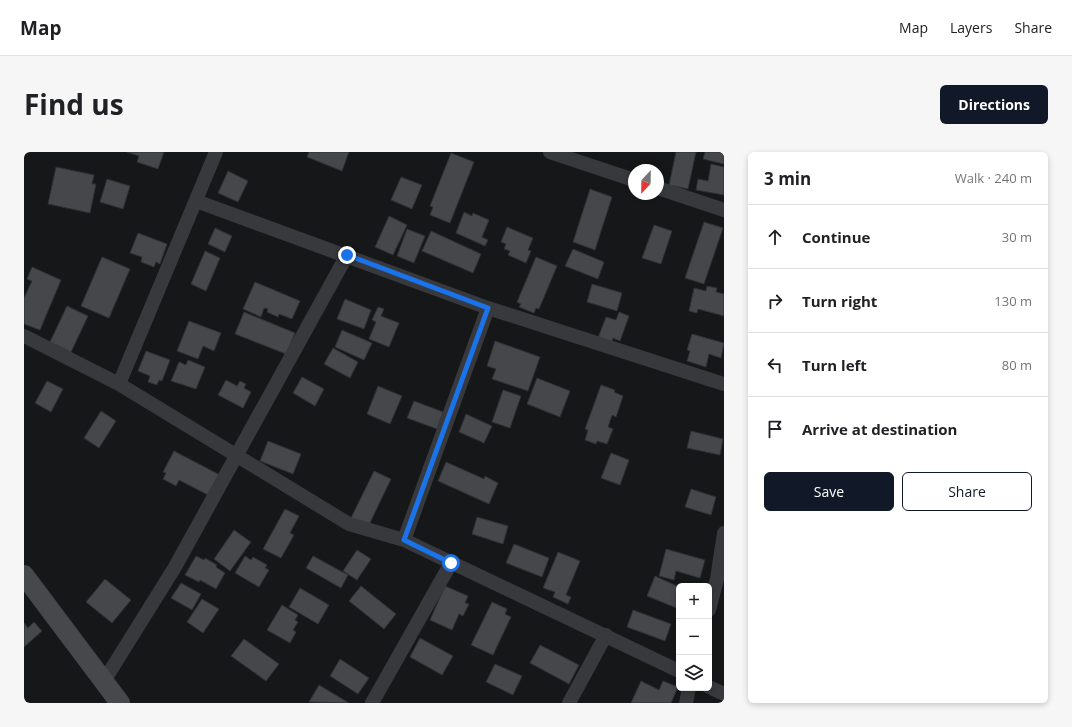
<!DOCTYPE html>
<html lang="en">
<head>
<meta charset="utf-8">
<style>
	:root { --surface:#fff; --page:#f6f6f6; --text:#202124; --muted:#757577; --line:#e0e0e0; --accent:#111827 }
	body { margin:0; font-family:"Open Sans",sans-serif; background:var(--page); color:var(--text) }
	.controls { position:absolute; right:12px; bottom:12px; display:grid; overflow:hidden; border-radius:6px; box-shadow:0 2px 6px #0003 }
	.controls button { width:36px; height:36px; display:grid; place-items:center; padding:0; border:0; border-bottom:1px solid var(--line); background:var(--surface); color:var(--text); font:20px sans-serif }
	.compass { position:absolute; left:604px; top:12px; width:36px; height:36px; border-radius:50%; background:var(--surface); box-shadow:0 2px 6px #0003; rotate:202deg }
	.stop { position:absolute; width:12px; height:12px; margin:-9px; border:3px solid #1a73e8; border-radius:50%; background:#fff }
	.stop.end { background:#1a73e8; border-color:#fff; box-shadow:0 1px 4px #0008 }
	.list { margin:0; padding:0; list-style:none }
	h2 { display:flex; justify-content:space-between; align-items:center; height:52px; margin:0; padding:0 16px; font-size:17px }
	h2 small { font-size:13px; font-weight:400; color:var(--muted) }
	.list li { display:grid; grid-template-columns:26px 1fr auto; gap:12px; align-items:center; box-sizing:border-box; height:64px; padding:0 16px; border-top:1px solid var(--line) }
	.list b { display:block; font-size:15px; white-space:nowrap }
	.list em { font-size:13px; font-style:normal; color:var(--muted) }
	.actions { display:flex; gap:8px; padding:12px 16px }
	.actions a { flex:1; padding:9px 0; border:1px solid var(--accent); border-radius:6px; text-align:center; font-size:14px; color:var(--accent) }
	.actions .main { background:var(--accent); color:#fff }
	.icon { flex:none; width:22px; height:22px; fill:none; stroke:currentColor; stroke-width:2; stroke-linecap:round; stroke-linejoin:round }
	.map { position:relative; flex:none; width:700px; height:551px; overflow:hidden; border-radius:6px }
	header { display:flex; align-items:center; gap:24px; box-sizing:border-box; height:56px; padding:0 20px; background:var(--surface); border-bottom:1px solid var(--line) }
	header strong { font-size:19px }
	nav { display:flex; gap:22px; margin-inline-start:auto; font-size:14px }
	.intro { display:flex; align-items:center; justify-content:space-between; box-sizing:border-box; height:96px; padding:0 24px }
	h1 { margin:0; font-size:28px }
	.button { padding:10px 18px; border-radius:6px; background:var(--accent); color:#fff; font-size:14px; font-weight:700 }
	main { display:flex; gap:24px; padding:0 24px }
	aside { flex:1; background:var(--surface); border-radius:6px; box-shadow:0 2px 6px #0003 }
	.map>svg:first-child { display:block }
	.building { fill:#45474b; stroke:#303134 }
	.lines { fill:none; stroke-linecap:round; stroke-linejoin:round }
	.street { stroke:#38393d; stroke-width:14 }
	.secondary { stroke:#46484c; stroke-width:20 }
	.route { stroke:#1a73e8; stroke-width:5 }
</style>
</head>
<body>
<header>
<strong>Map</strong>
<nav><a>Map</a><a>Layers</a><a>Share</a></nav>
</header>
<div class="intro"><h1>Find us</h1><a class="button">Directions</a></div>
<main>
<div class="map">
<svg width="700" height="551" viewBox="0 0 700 551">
	<rect width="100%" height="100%" fill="#161718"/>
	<path class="building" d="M103,0H140L134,17L113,10L115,4Z
		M285,0H325L318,19L283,5Z
		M652,0H672L664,37L645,33Z
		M681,0H700V12L679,7Z
		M427,1L450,10L426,71L406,63L409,55L406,54Z
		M687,12L700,15V43L672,38L674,27L684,29Z
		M32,15L70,23L68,32H72L66,61L24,52Z
		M204,19L224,29L214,50L194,41Z
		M377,25L398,33L388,57L367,48Z
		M83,27L106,34L99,57L76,50Z
		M566,37L588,45L571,98L549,90Z
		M440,60L448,64L449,61L465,68L458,85L464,88L461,94L432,81Z
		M365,64L383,73L369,103L351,95Z
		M680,70L699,76L680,132L661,126Z
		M630,73L648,79L637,112L618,106Z
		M483,75L509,86L504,98L507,99L502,111L484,103L486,99L480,97L482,92L477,90Z
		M191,76L208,84L201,100L184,92Z
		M383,77L401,84L390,111L373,104Z
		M407,79L457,102L449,121L398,99Z
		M114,81L143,92L136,112L132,110L130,115L117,110L118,105L106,101Z
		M549,97L580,110L574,127L541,114Z
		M181,99L196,106L182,139L167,132Z
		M78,105L106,117L85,166L57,154Z
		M512,105L533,114L515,157L512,156L510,161L495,155L497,152L493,150Z
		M8,115L37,128L16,178L0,172V146L8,129L3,127Z
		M231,130L276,149L268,167L255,162L254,165L243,160L244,157L240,156L237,165L219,157Z
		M568,132L598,141L593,159L563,150Z
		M683,134L693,136L692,140L700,142V164L674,157L673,161L665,159L670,136L682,139Z
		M321,147L347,158L340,177L313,167Z
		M43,154L64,164L47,200L26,190Z
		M354,155L360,157L357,164L375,171L365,195L345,187L352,170L348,168Z
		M220,160L271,181L262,202L211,182Z
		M595,160L605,164L596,189L589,186L588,191L574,186L582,165L592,168Z
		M165,169L197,181L190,199L179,194L174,207L153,199Z
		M318,178L348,191L340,208L311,195Z
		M668,182L700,191L697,206L685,202L682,215L663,209L666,199L663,198Z
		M471,189L516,205L504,239L468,227L472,217L463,214Z
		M309,196L334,210L326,226L300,212Z
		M122,199L146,208L138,229L135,228L133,233L124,230L126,224L114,219Z
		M164,208L181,215L172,237L147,229L155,210L162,213Z
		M278,225L300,237L291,254L269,241Z
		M513,226L546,239L536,265L503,252Z
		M202,228L213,234L216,229L222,232L220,236L227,240L219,256L194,243Z
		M23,229L39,237L27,260L11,251Z
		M577,233L591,238L590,240L599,244L592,265L588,263L584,275L589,277L583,292L573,289L572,292L561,288L564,278L561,277Z
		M354,234L378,244L366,272L343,262Z
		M479,238L497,244L486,276L468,270Z
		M390,249L419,260L413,277L383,266Z
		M77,259L92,269L75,296L60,286Z
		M442,262L468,274L460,291L435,280Z
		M667,279L699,287L696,303L663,296Z
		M244,289L277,302L269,322L236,309Z
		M150,299L196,323L186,344L155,328L152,334L139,327L142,321L139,320Z
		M587,301L605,308L596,333L577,326Z
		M422,310L460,327L461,324L474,331L465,352L414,329Z
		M350,319L367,327L344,375L327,366Z
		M667,337L692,345L687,363L661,355Z
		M261,357L275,364L266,381L270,383L257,406L239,397Z
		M453,365L484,374L479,392L448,382Z
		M210,378L227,390L206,419L190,407Z
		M490,392L525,406L518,425L482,411Z
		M642,397L681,408L676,426L652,419L650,428L635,424Z
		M333,398L347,407L333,428L319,419Z
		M534,400L556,409L542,443L547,445L544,452L529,445L531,440L519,436Z
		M172,404L180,408L181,406L193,413L192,415L201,421L192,437L176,428L175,430L161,423Z
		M221,404L227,408L229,405L243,413L241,416L245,418L235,435L211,421Z
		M289,404L324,423L317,436L282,416Z
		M631,424L655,435V457L623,444Z
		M81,427L107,448L88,471L62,450Z
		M157,431L177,442L168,458L147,446Z
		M337,434L372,462L360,477L325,449Z
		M421,434L444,444L441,451L445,452L439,464L435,462L428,478L406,468Z
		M276,436L305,453L294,472L265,455Z
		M178,447L195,457L179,481L163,470Z
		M468,450L483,457L481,462L487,465L469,503L447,493Z
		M258,453L274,463L271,468L274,470L269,478L272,480L266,491L243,478Z
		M609,458L647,472L641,489L603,475Z
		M10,470L18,479L0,495V471L4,476Z
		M396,486L429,504L418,523L386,505Z
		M220,487L255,512L242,529L207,504Z
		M516,493L555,513L545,532L506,511Z
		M316,507L345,526L334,542L306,524Z
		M471,512L498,524L489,543L462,530Z
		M617,529L635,538L639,529L654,535L647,551H607Z
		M295,533L325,551L285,550Z"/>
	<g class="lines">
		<path class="street" d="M526,0L610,28
			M634,36L700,58
			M172,49L464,156L700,232
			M0,184L95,232L325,372L380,388L655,519
			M95,232L192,0
			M380,388L464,156
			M685,458L693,427L700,381
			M80,529L151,415L323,103
			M685,535L700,542
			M348,551L427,411
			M545,551L582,483
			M662,551L665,536"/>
		<path class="secondary" d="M0,423L96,551"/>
	</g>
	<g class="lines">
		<path class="route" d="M323,103L464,156L380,388L427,411"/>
	</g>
</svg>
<div class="controls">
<button>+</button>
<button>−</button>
<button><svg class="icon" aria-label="layers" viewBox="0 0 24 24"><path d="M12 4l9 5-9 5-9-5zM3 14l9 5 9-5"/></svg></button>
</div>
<svg class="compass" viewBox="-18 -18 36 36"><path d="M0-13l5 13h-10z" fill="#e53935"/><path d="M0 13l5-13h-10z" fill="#757577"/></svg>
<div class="stop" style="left:427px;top:411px"></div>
<div class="stop end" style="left:323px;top:103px"></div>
</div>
<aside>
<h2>3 min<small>Walk · 240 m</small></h2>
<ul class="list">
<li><svg class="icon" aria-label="ahead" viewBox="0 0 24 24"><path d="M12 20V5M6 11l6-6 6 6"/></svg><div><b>Continue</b></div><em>30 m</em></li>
<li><svg class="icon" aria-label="right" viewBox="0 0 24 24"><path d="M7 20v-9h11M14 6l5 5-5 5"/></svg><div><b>Turn right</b></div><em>130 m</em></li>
<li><svg class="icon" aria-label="left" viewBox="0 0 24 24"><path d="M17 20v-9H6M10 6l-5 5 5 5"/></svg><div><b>Turn left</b></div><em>80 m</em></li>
<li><svg class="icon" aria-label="arrive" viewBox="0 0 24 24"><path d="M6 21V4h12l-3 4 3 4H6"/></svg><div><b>Arrive at destination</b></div></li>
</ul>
<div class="actions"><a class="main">Save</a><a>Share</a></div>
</aside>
</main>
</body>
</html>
